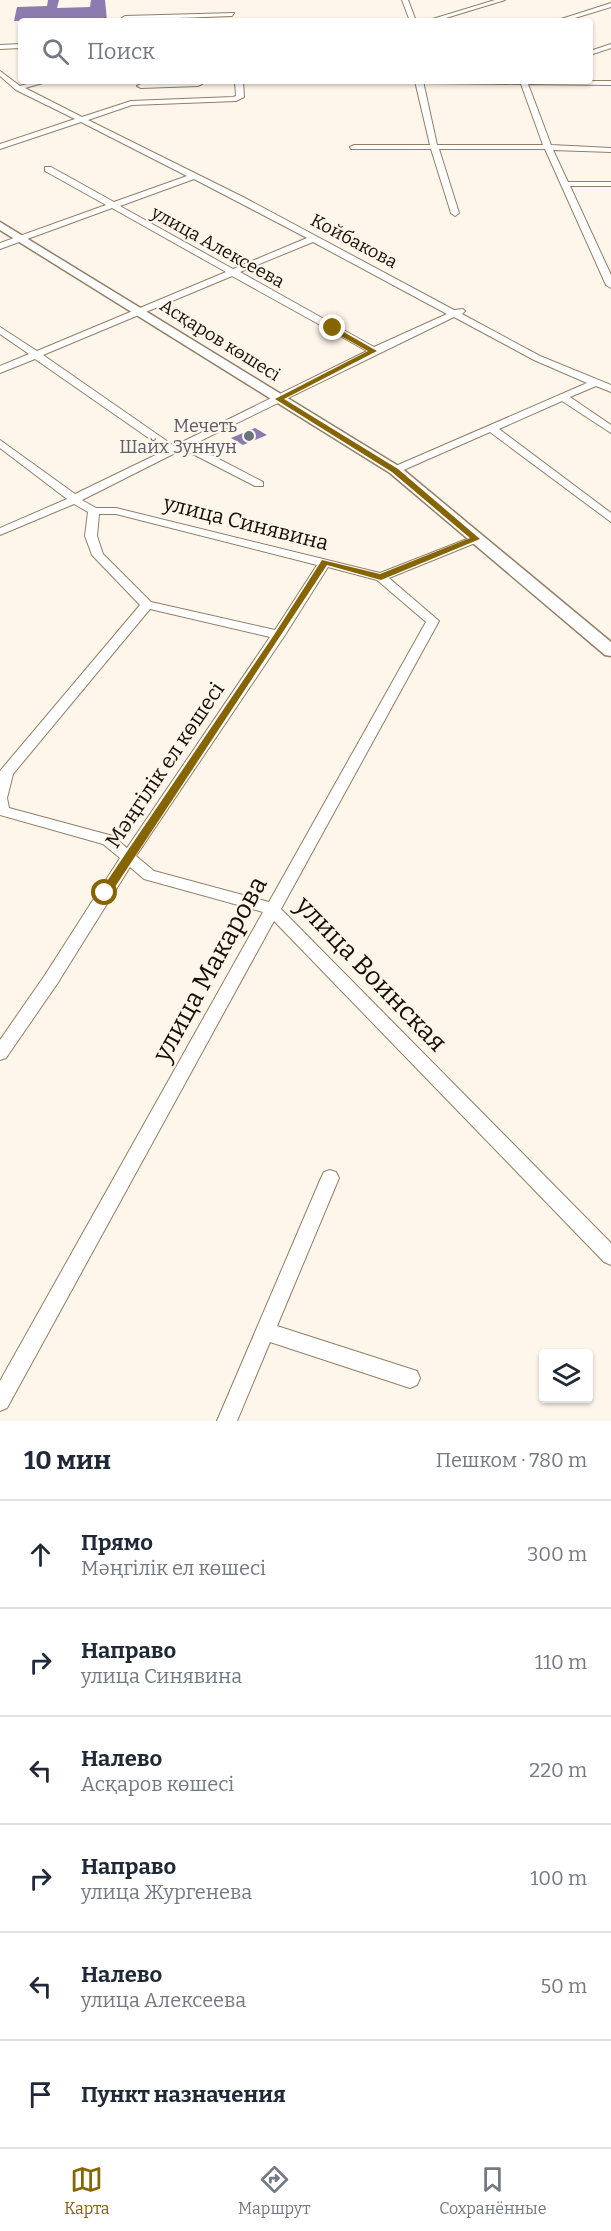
<!DOCTYPE html>
<html lang="ru">
<head>
<meta charset="utf-8">
<style>
	:root { --surface:#fff; --page:#f2f2f3; --text:#1f2937; --muted:#747a83; --line:#e0e1e3; --accent:#866400 }
	body { margin:0; font-family:Bitter,serif; background:var(--page); color:var(--text) }
	.controls { position:absolute; right:18px; bottom:18px; display:grid; overflow:hidden; border-radius:6px; box-shadow:0 2px 4px #0004 }
	.controls button { width:54px; height:54px; display:grid; place-items:center; padding:0; border:0; border-bottom:2px solid var(--line); background:var(--surface); color:var(--text); font:30px sans-serif }
	.stop { position:absolute; width:18px; height:18px; margin:-14px; border:4px solid #866400; border-radius:50%; background:#fff }
	.stop.end { background:#866400; border-color:#fff; box-shadow:0 2px 6px #0008 }
	.list { margin:0; padding:0; list-style:none }
	h2 { display:flex; justify-content:space-between; align-items:center; height:78px; margin:0; padding:0 24px; font-size:26px }
	h2 small { font-size:20px; font-weight:400; color:var(--muted) }
	.list li { display:grid; grid-template-columns:39px 1fr auto; gap:18px; align-items:center; box-sizing:border-box; height:108px; padding:0 24px; border-top:2px solid var(--line) }
	.list b { display:block; font-size:22px; white-space:nowrap }
	.list p { margin:0; font-size:20px; white-space:nowrap; color:var(--muted) }
	.list em { font-size:20px; font-style:normal; color:var(--muted) }
	.icon { flex:none; width:33px; height:33px; fill:none; stroke:currentColor; stroke-width:2; stroke-linecap:round; stroke-linejoin:round }
	.map { position:relative; flex:none; width:611px; height:1421px; overflow:hidden }
	.search { position:absolute; background:var(--surface); box-shadow:0 2px 4px #0004; left:18px; right:18px; top:18px; height:66px; display:flex; align-items:center; gap:15px; box-sizing:border-box; padding:0 21px; border-radius:6px; color:var(--muted); font-size:22px }
	.sheet { height:726px; background:var(--surface) }
	nav { display:flex; justify-content:space-around; align-items:center; box-sizing:border-box; height:84px; border-top:2px solid var(--line); background:var(--surface); font-size:16px; color:var(--muted) }
	nav a { display:grid; justify-items:center; gap:3px }
	nav .on { color:var(--accent) }
	.map>svg:first-child { display:block }
	.building { fill:#8c7bae }
	.lines { fill:none; stroke-linecap:round; stroke-linejoin:round }
	.minor-casing { stroke:#927f64; stroke-width:2 }
	.major-casing { stroke:#927f64; stroke-width:3 }
	.minor { fill:#fff; fill-rule:evenodd }
	.major { fill:#fff; fill-rule:evenodd }
	.route { fill:#866400 }
	.worship-dot { fill:#6b7280; stroke:#fff6eb; stroke-width:2 }
	.labels { text-anchor:middle; dominant-baseline:central; stroke-width:4.5; stroke-linejoin:round; paint-order:stroke }
	.far-street-label { font-size:18px; fill:#160f05; stroke:#fff6eb }
	.far-worship-label { font-size:18px; fill:#5b616d; stroke:#fff6eb; text-anchor:end }
	.street-label { font-size:21px; fill:#160f05; stroke:#fff6eb }
	.near-street-label { font-size:26px; fill:#160f05; stroke:#fff6eb }
</style>
</head>
<body>
<div class="map">
<svg width="611" height="1421" viewBox="0 0 611 1421">
	<rect width="100%" height="100%" fill="#fff6eb"/>
	<path class="building" d="M48,0H59L57,8L90,7L91,0H105L107,20L14,21L17,7L47,6Z
		M255,428L267,435L243,445L231,438Z"/>
	<g class="lines">
		<defs>
			<path id="minor" d="M402,0H408L416,21H410Z
				M495,0H505L436,21H426Z
				M611,3V7L565,21H555Z
				M234,13L232,16L125,20L122,18L125,16Z
				M21,44V48L0,49V45Z
				M611,44V48L590,55V51Z
				M0,71L20,86L38,81H50L25,88L82,117L131,101L233,97L236,96L235,81H243L244,97L236,101L132,105L88,120L245,198L454,310L463,309L465,311L462,314L540,356L611,385V392L596,386L570,397L611,425V433L562,401L499,429L611,513V522L490,432L399,472H391V468L587,383L534,360L454,317L192,445L263,482V486H255L183,449L82,500L96,508H116L380,573L472,537H480L482,539L480,541L389,578L439,621L281,909L611,1243V1265L604,1262L274,921L7,1408L0,1411V1381L263,912L144,879L130,867L57,984L6,1058L0,1060V1040L45,975L120,858L103,844L0,815V771L140,605L92,555L85,536L88,512L74,504L0,535V528L67,499L0,448V440L75,494L166,450L35,359L0,373V366L29,354L0,334V327L37,351L226,272L112,208L0,249V243L106,205L45,171V167H51L114,202L187,176L81,122L0,149V144L75,119L16,90L0,76ZM194,179L307,238L233,269L120,206ZM313,242L447,314L374,347L240,272ZM232,276L367,351L174,446L43,355ZM99,514H116L317,565L275,630L151,602L103,554L97,536ZM328,567L377,580L426,622L269,902L154,871L136,856L285,635ZM150,609L270,637L127,848L113,836L9,808L7,798L13,774Z
				M415,81H423L437,145H543L521,84L427,83L423,81H611V85L528,84L551,145L611,148V152L553,150L568,182H611V186H570L611,275V288L606,285L545,149H439L459,213L455,216L451,213L431,149H351L350,147L354,145H430Z
				M200,83L202,84L198,86L141,88L137,86L141,84Z
				M330,1170L336,1172L339,1178L277,1326L417,1371L420,1378L417,1385L410,1388L270,1342L237,1421H217L321,1178L324,1172Z"/>
			<path id="major" d="M0,222L400,467L611,642V656L605,655L390,473L0,230Z"/>
		</defs>
		<use href="#minor" class="minor-casing"/>
		<use href="#major" class="major-casing"/>
		<use href="#minor" class="minor"/>
		<use href="#major" class="major"/>
	</g>
	<path class="route" d="M330,327H335L377,351L284,399L398,469L480,539L381,580L327,565L109,896H101V890L274,635L322,560L380,574L470,538L392,472L275,399L368,351L330,330Z"/>
	<circle class="worship-dot" cx="249" cy="436" r="6"/>
	<g class="labels">
		<g class="far-street-label">
			<text transform="translate(354 241) rotate(28)">Койбакова</text>
			<text transform="translate(218 247) rotate(29)">улица Алексеева</text>
			<text transform="translate(220 340) rotate(32)">Асқаров көшесі</text>
		</g>
		<g class="far-worship-label">
			<text x="237" y="426">Мечеть<tspan x="237" dy="21">Шайх Зуннун</tspan></text>
		</g>
		<g class="street-label">
			<text transform="translate(246 523) rotate(14)">улица Синявина</text>
			<text transform="translate(165 765) rotate(-56)">Мәңгілік ел көшесі</text>
		</g>
		<g class="near-street-label">
			<text transform="translate(210 969) rotate(-61)">улица Макарова</text>
			<text transform="translate(371 974) rotate(46)">улица Воинская</text>
		</g>
	</g>
</svg>
<div class="controls">
<button><svg class="icon" aria-label="layers" viewBox="0 0 24 24"><path d="M12 4l9 5-9 5-9-5zM3 14l9 5 9-5"/></svg></button>
</div>
<div class="stop" style="left:105px;top:893px"></div>
<div class="stop end" style="left:333px;top:328px"></div>
<div class="search"><svg class="icon" aria-label="search" viewBox="0 0 24 24"><circle cx="10" cy="10" r="6"/><path d="M15 15l6 6"/></svg>Поиск</div>
</div>
<section class="sheet">
<h2>10 мин<small>Пешком · 780 m</small></h2>
<ul class="list">
<li><svg class="icon" aria-label="ahead" viewBox="0 0 24 24"><path d="M12 20V5M6 11l6-6 6 6"/></svg><div><b>Прямо</b><p>Мәңгілік ел көшесі</p></div><em>300 m</em></li>
<li><svg class="icon" aria-label="right" viewBox="0 0 24 24"><path d="M7 20v-9h11M14 6l5 5-5 5"/></svg><div><b>Направо</b><p>улица Синявина</p></div><em>110 m</em></li>
<li><svg class="icon" aria-label="left" viewBox="0 0 24 24"><path d="M17 20v-9H6M10 6l-5 5 5 5"/></svg><div><b>Налево</b><p>Асқаров көшесі</p></div><em>220 m</em></li>
<li><svg class="icon" aria-label="right" viewBox="0 0 24 24"><path d="M7 20v-9h11M14 6l5 5-5 5"/></svg><div><b>Направо</b><p>улица Жургенева</p></div><em>100 m</em></li>
<li><svg class="icon" aria-label="left" viewBox="0 0 24 24"><path d="M17 20v-9H6M10 6l-5 5 5 5"/></svg><div><b>Налево</b><p>улица Алексеева</p></div><em>50 m</em></li>
<li><svg class="icon" aria-label="arrive" viewBox="0 0 24 24"><path d="M6 21V4h12l-3 4 3 4H6"/></svg><div><b>Пункт назначения</b></div></li>
</ul>
</section>
<nav>
<a class="on"><svg class="icon" aria-label="map" viewBox="0 0 24 24"><path d="M3 6l6-2 6 2 6-2v14l-6 2-6-2-6 2zM9 4v14M15 6v14"/></svg>Карта</a>
<a><svg class="icon" aria-label="directions" viewBox="0 0 24 24"><path d="M12 3l9 9-9 9-9-9zM9 14v-3h6M13 9l2 2-2 2"/></svg>Маршрут</a>
<a><svg class="icon" aria-label="saved" viewBox="0 0 24 24"><path d="M7 4h10v16l-5-4-5 4z"/></svg>Сохранённые</a>
</nav>
</body>
</html>
